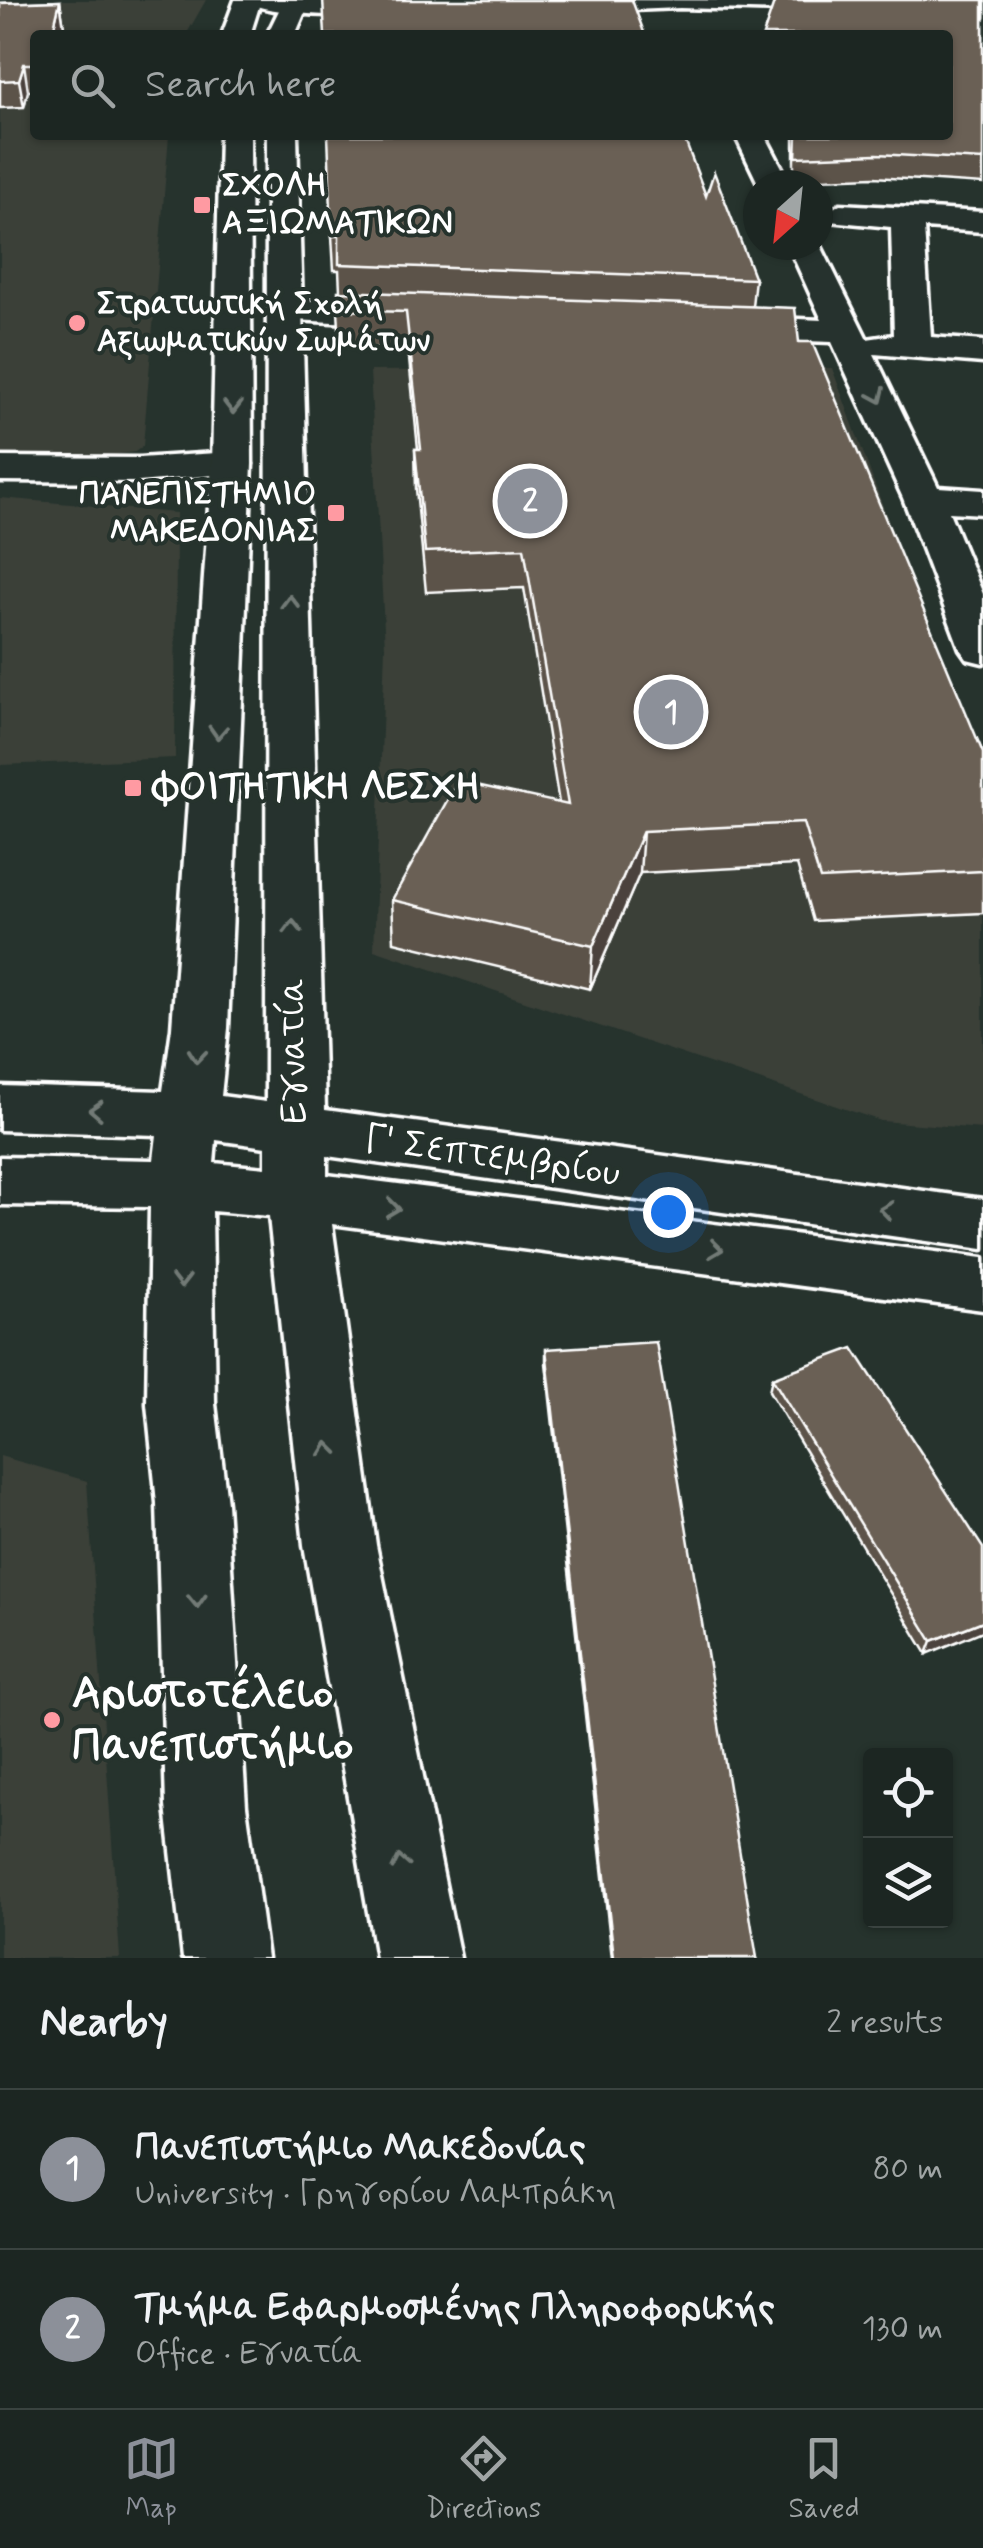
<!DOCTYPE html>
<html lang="en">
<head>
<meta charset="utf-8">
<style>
	:root { --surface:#1c2622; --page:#252e2a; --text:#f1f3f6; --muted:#a0a5a5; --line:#3a4340; --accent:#8c9099 }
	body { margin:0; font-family:Mynerve,sans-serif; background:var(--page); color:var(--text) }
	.controls { position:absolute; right:30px; bottom:30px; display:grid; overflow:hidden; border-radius:10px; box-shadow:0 2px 8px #0004 }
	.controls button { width:90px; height:90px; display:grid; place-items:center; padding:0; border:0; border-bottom:2px solid var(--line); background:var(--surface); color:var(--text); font:50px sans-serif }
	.compass { position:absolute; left:743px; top:170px; width:90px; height:90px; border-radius:50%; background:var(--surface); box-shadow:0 2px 8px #0004; rotate:207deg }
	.you { position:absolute; left:668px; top:1212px; width:35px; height:35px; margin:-25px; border:8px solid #fff; border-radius:50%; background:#1a73e8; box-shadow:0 0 0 15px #1a73e833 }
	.badge { display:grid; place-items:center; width:65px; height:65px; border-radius:50%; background:var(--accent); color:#fff; font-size:32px; font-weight:700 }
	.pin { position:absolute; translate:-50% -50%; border:5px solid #fff; box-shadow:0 2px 10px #0006 }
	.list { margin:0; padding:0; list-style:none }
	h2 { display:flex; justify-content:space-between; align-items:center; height:130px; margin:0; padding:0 40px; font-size:42px }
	h2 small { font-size:32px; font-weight:400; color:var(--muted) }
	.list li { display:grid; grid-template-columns:65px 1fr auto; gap:30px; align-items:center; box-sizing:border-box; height:160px; padding:0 40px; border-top:2px solid var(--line) }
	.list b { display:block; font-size:38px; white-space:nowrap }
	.list p { margin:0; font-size:32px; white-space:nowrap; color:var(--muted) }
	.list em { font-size:32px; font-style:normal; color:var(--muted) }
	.icon { flex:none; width:55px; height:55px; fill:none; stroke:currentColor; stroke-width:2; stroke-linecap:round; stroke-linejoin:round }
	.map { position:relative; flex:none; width:983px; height:1958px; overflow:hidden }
	.search { position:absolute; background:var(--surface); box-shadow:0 2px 8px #0004; left:30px; right:30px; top:30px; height:110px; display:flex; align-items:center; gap:25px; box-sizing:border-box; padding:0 35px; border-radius:10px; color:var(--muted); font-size:38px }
	.sheet { height:450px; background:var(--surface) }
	nav { display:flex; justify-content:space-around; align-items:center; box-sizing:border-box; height:140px; border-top:2px solid var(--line); background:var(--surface); font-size:28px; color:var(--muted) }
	nav a { display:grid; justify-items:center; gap:5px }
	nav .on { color:var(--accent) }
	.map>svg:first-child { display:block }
	.built { fill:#3b4039 }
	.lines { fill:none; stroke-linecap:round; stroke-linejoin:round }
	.minor-casing { stroke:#fff; stroke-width:7 }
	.major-casing { stroke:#fff; stroke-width:7 }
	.minor { fill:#26332d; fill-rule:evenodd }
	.major { fill:#26332d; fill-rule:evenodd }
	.wall { fill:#5c5349; stroke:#fff; stroke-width:2.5 }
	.shaded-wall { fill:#4b433c; stroke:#fff; stroke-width:2.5 }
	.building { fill:#6b6055; stroke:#fff; stroke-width:2.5 }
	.oneway { stroke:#727a76 }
	.poi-dot { fill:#ff9aa2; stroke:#26332d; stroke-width:4 }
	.labels { text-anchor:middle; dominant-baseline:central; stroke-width:8; stroke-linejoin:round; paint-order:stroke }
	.far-poi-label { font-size:32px; font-weight:bold; fill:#fff; stroke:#26332d; text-anchor:start }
	.poi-label { font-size:38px; font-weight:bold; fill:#fff; stroke:#26332d; text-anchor:start }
	.street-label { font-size:38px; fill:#fff; stroke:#26332d }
	.near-poi-label { font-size:45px; font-weight:bold; fill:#fff; stroke:#26332d; text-anchor:start }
</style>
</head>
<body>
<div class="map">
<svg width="983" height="1958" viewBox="0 0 983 1958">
	<rect width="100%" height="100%" fill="#26332d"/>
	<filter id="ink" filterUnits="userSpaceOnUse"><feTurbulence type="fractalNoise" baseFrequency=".01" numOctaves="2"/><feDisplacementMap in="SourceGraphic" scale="20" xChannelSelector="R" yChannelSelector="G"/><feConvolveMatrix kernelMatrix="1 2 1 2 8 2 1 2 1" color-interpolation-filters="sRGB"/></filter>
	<g filter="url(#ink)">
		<path class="built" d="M6,0H206L186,35H35V135H169L143,446L135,452L90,458L0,454V14Z
			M832,368L983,778V1129L881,1121L374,950L385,647L370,371Z
			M0,498L176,513L175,758L0,765Z
			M0,1456L87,1481L120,1958H0Z"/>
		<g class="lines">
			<defs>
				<path id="minor" d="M244,0H403L412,7C399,22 258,16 244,0Z
					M550,0L983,1V17L680,8L560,13L551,11L547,5Z
					M735,135H765L791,185H759Z
					M840,204L983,212V232L924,228L931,337L983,341V363L874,354L938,487L983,490V514L949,512L983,594V663L967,659L960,649L903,498L832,342L724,338L711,335L706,327L711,319L724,316L822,320L788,245H818V240L867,339L894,335L891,227L829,221L824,214Z
					M286,300L413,304L426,307L431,315L426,323L413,326L273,319L268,311L273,303Z
					M232,452L246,456L252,464L246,472L139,482L0,481V457L139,458Z"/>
				<path id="major" d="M235,0H261L250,35H222Z
					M284,0H310L295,35H267Z
					M220,135H250L252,464L228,1028L221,1096L266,1102L267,135H297L325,1110L983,1199V1249L327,1156V1175L983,1258V1310L332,1224L376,1545L460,1958H376L304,1545L269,1216L212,1211L215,1404L227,1503L246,1806L267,1958H183L166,1806L157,1503L147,1404L150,1207L0,1205V1157L154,1160L157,1135L0,1130V1086L163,1091L172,1028L212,464ZM216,1140L266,1147V1168L214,1163Z"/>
			</defs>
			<use href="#minor" class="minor-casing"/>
			<use href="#major" class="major-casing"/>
			<use href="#minor" class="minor"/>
			<use href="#major" class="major"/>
		</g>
		<path class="wall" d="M983,0V184L874,177L794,180V135H948Z
			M60,1L64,27L35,35V91H28L24,107L0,108V3Z
			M706,196L755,279L752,306L799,342L983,753V913L813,921L797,865L640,873L590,989L394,942L392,900L559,803L524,588L426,592L416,489L415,449H418L408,349L340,347L338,310L340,291L339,270H334L332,236Z
			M546,1349L757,1958H612L546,1363Z
			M772,1378L983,1548L927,1654L769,1391Z"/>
		<path class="shaded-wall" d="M60,1L64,27L62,35H52Z
			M24,64L28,91L24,107L19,80Z
			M643,831L640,873L590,989L593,946Z
			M983,1621V1631L927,1654L932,1641Z"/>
		<path class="building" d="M323,0H632L645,35H325Z
			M775,0H983V160L877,154L796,157L797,135H948V35H763Z
			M60,1L52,35H35V64H24L19,80L0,81V3Z
			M328,135H683L706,196L714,172L755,279L339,264V236H332Z
			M338,291L795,308L799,342H812L983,753V871L820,879L803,823L643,831L593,946L392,900L458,781L568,805L524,548L425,552L415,449H421L406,312L338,310Z
			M656,1342L757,1958H614L546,1349Z
			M853,1348L983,1548V1621L932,1641L772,1378Z"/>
		<defs><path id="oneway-chevron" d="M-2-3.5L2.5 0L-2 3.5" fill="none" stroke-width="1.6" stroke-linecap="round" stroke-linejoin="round" transform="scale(2.5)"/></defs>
		<g class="oneway">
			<use href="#oneway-chevron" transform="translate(878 396) rotate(66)"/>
			<use href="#oneway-chevron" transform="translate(233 407) rotate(90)"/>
			<use href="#oneway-chevron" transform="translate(290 602) rotate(-91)"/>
			<use href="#oneway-chevron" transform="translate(218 732) rotate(93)"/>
			<use href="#oneway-chevron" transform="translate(293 927) rotate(-91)"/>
			<use href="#oneway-chevron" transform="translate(197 1056) rotate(96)"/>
			<use href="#oneway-chevron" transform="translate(96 1110) rotate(-177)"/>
			<use href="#oneway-chevron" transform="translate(393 1208) rotate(7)"/>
			<use href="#oneway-chevron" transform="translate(886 1210) rotate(-172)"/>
			<use href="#oneway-chevron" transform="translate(716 1249) rotate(7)"/>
			<use href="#oneway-chevron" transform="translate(181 1281) rotate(90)"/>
			<use href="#oneway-chevron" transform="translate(328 1449) rotate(-97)"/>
			<use href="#oneway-chevron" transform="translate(197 1601) rotate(88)"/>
			<use href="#oneway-chevron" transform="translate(400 1862) rotate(-101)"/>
		</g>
	</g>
	<g class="poi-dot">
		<rect x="192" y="195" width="20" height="20" rx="5"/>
		<circle cx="77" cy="323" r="10"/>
		<rect x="326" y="503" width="20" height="20" rx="5"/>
		<rect x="123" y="778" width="20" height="20" rx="5"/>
		<circle cx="52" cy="1720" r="10"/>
	</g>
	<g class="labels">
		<g class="far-poi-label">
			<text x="222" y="187">ΣΧΟΛΗ<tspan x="222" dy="37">ΑΞΙΩΜΑΤΙΚΩΝ</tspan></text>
			<text x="97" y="305">Στρατιωτική Σχολή<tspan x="97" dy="37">Αξιωματικών Σωμάτων</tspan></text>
			<text x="316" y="495" text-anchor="end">ΠΑΝΕΠΙΣΤΗΜΙΟ<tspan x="316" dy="37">ΜΑΚΕΔΟΝΙΑΣ</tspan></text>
		</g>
		<g class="poi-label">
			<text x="153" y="788">ΦΟΙΤΗΤΙΚΗ ΛΕΣΧΗ</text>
		</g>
		<g class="street-label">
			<text transform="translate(294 1051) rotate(-91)">Εγνατία</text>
			<text transform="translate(492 1157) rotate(8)">Γ' Σεπτεμβρίου</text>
		</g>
		<g class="near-poi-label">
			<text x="72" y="1694">Αριστοτέλειο<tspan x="72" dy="52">Πανεπιστήμιο</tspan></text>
		</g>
	</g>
</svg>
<div class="controls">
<button><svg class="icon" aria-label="locate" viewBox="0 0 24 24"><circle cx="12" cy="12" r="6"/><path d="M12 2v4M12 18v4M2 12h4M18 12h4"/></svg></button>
<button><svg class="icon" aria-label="layers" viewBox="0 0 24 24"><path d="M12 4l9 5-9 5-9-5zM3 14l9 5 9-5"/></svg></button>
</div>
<svg class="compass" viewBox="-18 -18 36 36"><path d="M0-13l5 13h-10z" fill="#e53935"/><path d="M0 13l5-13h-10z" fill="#a0a5a5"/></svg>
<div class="you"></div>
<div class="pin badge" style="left:671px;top:712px">1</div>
<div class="pin badge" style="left:530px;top:501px">2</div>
<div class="search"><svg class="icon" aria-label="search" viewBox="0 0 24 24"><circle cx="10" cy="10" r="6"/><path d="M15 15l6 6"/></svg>Search here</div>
</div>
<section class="sheet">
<h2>Nearby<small>2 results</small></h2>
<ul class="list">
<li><span class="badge">1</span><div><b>Πανεπιστήμιο Μακεδονίας</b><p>University · Γρηγορίου Λαμπράκη</p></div><em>80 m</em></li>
<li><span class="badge">2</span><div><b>Τμήμα Εφαρμοσμένης Πληροφορικής</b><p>Office · Εγνατία</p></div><em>130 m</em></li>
</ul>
</section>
<nav>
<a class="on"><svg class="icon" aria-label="map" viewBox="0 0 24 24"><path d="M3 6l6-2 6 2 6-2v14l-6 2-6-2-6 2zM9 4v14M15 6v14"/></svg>Map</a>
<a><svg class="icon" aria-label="directions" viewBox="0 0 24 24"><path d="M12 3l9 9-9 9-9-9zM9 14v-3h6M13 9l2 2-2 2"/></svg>Directions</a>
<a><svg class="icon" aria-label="saved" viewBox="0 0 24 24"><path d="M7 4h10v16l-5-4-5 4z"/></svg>Saved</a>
</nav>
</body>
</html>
